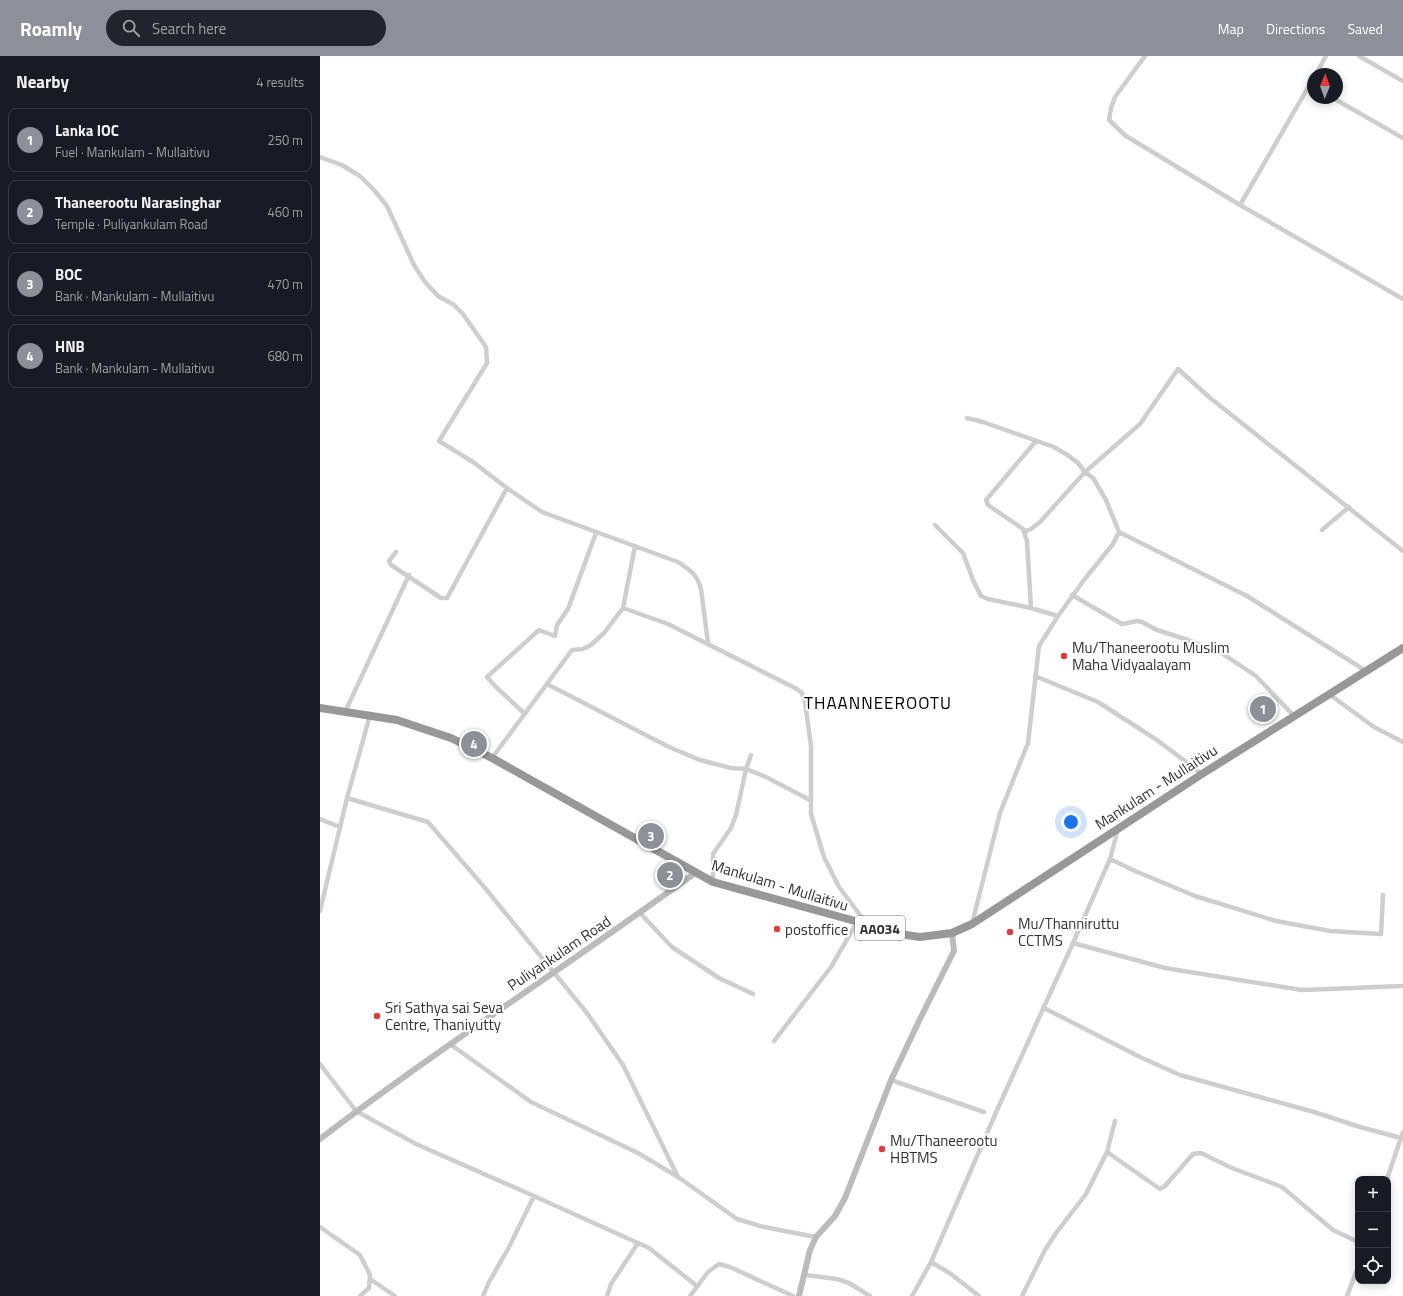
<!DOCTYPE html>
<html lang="en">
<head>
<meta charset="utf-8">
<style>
	:root { --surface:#171b24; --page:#20242c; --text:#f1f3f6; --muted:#9ea1a6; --line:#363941; --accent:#8c9099 }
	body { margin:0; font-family:"Titillium Web",sans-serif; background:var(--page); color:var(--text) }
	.controls { position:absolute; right:12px; bottom:12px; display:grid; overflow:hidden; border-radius:8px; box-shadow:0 2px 10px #0003 }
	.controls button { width:36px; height:36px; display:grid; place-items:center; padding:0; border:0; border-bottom:1px solid var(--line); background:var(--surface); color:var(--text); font:20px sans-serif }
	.compass { position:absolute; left:987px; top:12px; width:36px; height:36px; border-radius:50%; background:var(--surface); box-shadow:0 2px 10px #0003; rotate:1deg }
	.you { position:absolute; left:751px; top:766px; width:14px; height:14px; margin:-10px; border:3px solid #fff; border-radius:50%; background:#1a73e8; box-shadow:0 0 0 6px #1a73e833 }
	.badge { display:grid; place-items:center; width:26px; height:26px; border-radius:50%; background:var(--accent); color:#fff; font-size:13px; font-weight:700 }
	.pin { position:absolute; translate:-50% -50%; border:2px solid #fff; box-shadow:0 1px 4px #0006 }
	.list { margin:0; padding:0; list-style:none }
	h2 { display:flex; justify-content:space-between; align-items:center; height:52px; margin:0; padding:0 16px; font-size:17px }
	h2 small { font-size:13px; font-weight:400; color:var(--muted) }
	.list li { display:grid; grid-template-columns:26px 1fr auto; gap:12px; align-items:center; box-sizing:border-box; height:64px; margin:0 8px 8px; padding:0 8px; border:1px solid var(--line); border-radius:8px }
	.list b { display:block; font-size:15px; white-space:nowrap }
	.list p { margin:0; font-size:13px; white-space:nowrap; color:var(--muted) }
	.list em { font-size:13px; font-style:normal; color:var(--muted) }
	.icon { flex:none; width:22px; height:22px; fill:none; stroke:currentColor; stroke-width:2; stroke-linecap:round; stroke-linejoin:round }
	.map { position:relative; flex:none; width:1083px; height:1240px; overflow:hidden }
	header { display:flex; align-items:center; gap:24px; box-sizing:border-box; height:56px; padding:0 20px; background:var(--accent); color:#fff }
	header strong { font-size:19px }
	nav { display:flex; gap:22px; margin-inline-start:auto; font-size:14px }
	.search { width:280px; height:36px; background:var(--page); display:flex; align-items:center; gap:10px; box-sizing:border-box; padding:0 14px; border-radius:22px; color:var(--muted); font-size:15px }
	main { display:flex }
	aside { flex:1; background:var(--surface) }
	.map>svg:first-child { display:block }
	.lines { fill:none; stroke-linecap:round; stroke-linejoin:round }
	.street { stroke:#cecece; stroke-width:4.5 }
	.secondary { stroke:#bbb; stroke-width:6 }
	.highway { stroke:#989898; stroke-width:8 }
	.poi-dot { fill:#e03c3d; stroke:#fff; stroke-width:1.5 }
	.labels { text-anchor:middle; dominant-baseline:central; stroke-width:4; stroke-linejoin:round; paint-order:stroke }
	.shield { fill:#fff; stroke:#6f6f6f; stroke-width:1 }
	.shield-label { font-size:14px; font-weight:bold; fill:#313131 }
	.poi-label { font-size:15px; fill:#313131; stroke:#fff; text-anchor:start }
	.street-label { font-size:15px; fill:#313131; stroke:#fff }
	.quarter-label { font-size:17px; letter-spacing:1px; fill:#000; stroke:#fff }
</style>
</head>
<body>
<header>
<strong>Roamly</strong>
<div class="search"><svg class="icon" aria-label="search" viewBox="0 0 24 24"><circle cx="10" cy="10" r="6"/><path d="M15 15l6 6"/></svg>Search here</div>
<nav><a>Map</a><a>Directions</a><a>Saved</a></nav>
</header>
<main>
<aside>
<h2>Nearby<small>4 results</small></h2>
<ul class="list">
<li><span class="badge">1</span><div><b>Lanka IOC</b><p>Fuel · Mankulam - Mullaitivu</p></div><em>250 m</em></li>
<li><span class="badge">2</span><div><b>Thaneerootu Narasinghar</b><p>Temple · Puliyankulam Road</p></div><em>460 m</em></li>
<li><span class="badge">3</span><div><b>BOC</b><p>Bank · Mankulam - Mullaitivu</p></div><em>470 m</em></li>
<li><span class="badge">4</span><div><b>HNB</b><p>Bank · Mankulam - Mullaitivu</p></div><em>680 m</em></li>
</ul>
</aside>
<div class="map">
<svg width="1083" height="1240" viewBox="0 0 1083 1240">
	<rect width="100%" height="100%" fill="#fff"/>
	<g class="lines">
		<path class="street" d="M825,0L795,41L791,52L789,64L806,80L920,149L1083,243
			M1039,0L1083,25
			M996,18L1006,0
			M1013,42L1083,82
			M0,101L22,109L40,120L54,134L67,150L94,209L105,226L118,240L134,249L143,258L166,291L167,307L119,385L153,406L187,432L222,456L358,506C370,514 377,518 381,533L388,587
			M920,149L993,23
			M647,362L663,366L734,391L749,400L758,407L765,416L773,422L786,444L799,476L793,488L764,524L738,560L719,590L708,687L680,757L652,868
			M716,385L666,444L668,449L706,475L711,473L720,466L765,416L820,368L858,313L889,341L1083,495
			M615,469L643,497L653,524L661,540L668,543L711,552L738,560
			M703,473L707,485L711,552
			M1002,474L1029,451
			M799,476L927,540L1046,615
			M76,496L69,505L71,509L121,542H127L187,432
			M752,539L802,568L817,565L822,566L837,574L868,584L903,598L936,620L974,660
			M303,552L348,568L477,633L482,637L485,646L491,690V758L504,801L519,831L546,867
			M715,620L778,646L837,684L882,718
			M227,628L349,691L380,704L411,712L426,713L446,721L490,744
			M1009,638L1054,671L1083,686
			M25,656L89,519
			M205,658L176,631L167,621L219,574L235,580L237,569L248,553L276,477
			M172,702L252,594L263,593L271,589L284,577L303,552L315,490
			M27,742L108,766L165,832L267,957L303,1009L358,1121
			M0,763L20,771
			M790,803L815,815L875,840L956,865L1010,875L1061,878L1063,839
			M393,826V798L411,772L416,759L426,713L431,699
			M0,855L27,742L50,659
			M320,857L352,891L399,922L433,938
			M753,887L845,912L982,934L1083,930
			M724,952L820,1001L860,1019L994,1056L1040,1071L1081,1082
			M454,985L511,911L537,866
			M130,988L211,1046L318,1097L358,1121L417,1163L444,1171L496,1181
			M0,1008L36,1055L96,1088L214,1140L329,1192L377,1230
			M571,1024L664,1056
			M787,1096L840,1133L845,1130L873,1098L881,1097L912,1112L962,1131L1013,1174L1038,1186
			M1067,1123L1083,1076
			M0,1171L40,1199L50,1219L49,1232L40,1240
			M611,1206L631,1218L659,1240
			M485,1219L517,1223L529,1227L550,1240
			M50,1223L75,1240
			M163,1240L168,1228L189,1191L214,1140
			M287,1240L291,1228L318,1187
			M370,1240L388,1216L399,1208L410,1211L473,1240
			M592,1240L611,1206L678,1052L753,887L790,803L798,773
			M702,1240L725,1194L736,1177L766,1138L787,1096L795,1065
			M1027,1240L1038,1211"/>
		<path class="secondary" d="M0,1083C122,990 251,907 375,817
			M479,1240L490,1194L496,1181L515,1160L525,1142L571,1024L599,965L634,895L632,877"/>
		<path class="highway" d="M0,652L77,664L131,682L172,702L393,826L586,879L600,881L632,877L652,868L882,718L1083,592"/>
	</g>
	<g class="poi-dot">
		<circle cx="744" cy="600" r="4"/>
		<circle cx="457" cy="873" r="4"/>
		<circle cx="690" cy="876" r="4"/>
		<circle cx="57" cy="960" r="4"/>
		<circle cx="562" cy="1093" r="4"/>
	</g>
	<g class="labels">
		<rect class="shield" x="535" y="860" width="50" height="24" rx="3"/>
		<g class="shield-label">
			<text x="560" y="872">AA034</text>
		</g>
		<g class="poi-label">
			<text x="752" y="591">Mu/Thaneerootu Muslim<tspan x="752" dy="17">Maha Vidyaalayam</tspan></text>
			<text x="698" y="867">Mu/Thanniruttu<tspan x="698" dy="17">CCTMS</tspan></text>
			<text x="465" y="873">postoffice</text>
			<text x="65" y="951">Sri Sathya sai Seva<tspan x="65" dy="17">Centre, Thaniyutty</tspan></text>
			<text x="570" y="1084">Mu/Thaneerootu<tspan x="570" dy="17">HBTMS</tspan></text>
		</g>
		<g class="street-label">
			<text transform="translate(836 731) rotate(-33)">Mankulam - Mullaitivu</text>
			<text transform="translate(460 829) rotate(17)">Mankulam - Mullaitivu</text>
			<text transform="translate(239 897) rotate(-34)">Puliyankulam Road</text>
		</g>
		<g class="quarter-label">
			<text x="558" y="647">THAANNEEROOTU</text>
		</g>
	</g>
</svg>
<div class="controls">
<button>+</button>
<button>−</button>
<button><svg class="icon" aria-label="locate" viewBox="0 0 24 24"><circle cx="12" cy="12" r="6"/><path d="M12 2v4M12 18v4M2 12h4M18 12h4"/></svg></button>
</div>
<svg class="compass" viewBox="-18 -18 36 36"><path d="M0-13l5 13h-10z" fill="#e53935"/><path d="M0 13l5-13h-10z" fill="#9ea1a6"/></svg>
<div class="you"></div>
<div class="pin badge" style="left:943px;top:653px">1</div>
<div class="pin badge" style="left:350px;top:819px">2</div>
<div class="pin badge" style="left:331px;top:780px">3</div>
<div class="pin badge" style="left:154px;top:688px">4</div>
</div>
</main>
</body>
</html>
